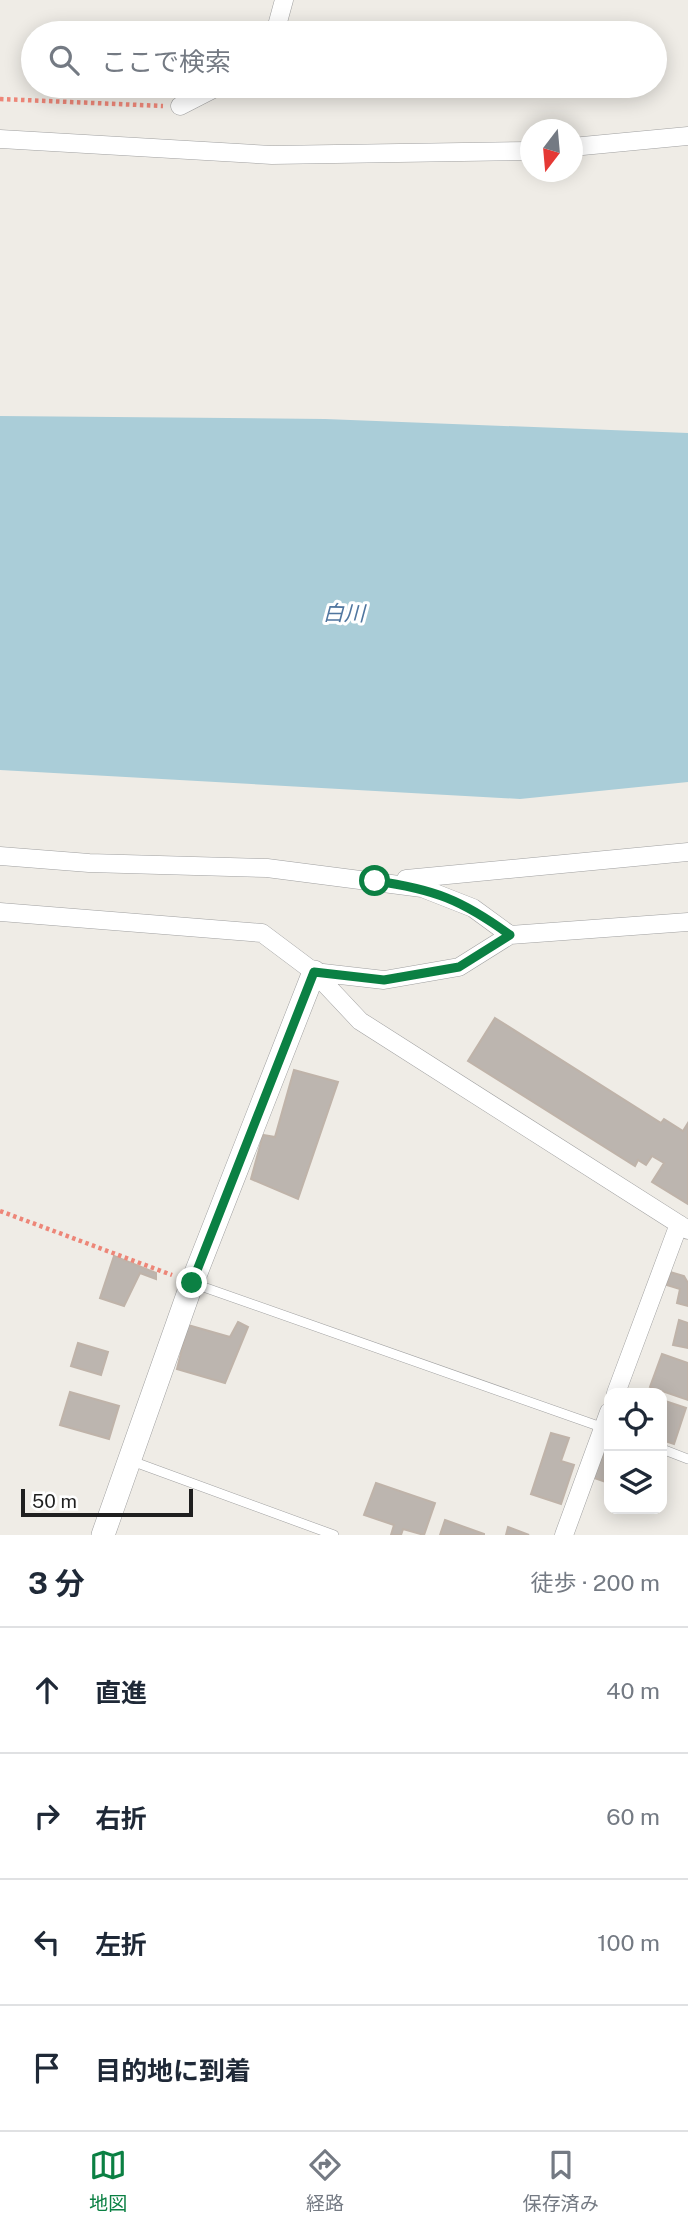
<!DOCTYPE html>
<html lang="ja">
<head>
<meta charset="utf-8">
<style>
	:root { --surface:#fff; --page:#f6f6f7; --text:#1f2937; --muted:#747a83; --line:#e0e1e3; --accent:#0b8043 }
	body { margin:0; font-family:"Public Sans","Noto Sans JP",sans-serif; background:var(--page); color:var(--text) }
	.controls { position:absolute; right:21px; bottom:21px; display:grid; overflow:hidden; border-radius:14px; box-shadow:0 4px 18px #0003 }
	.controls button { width:63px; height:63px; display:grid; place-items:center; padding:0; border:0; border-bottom:2px solid var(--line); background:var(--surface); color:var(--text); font:35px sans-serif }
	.compass { position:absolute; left:520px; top:119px; width:63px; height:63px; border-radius:50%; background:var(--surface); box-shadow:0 4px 18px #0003; rotate:196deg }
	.scale { position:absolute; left:21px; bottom:18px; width:172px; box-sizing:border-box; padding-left:7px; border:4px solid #1f1f1f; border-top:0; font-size:19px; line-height:24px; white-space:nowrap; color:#1f1f1f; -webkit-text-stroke:5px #fff; paint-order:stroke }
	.stop { position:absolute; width:21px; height:21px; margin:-16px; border:5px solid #0b8043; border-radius:50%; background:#fff }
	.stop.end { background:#0b8043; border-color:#fff; box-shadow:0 2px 7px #0008 }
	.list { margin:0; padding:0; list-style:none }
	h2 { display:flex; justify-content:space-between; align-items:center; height:91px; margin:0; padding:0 28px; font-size:30px }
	h2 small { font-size:23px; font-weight:400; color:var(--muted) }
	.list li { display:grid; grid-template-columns:46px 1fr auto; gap:21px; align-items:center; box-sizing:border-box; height:126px; padding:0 28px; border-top:2px solid var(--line) }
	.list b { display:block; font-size:26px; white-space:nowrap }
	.list em { font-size:23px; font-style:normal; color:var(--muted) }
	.icon { flex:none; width:38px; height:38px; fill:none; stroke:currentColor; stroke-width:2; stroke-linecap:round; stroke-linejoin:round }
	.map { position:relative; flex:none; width:688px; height:1535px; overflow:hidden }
	.search { position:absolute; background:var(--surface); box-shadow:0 4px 18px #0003; left:21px; right:21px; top:21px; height:77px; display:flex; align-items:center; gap:18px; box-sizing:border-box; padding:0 24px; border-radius:38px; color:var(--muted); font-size:26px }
	.sheet { height:595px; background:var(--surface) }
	nav { display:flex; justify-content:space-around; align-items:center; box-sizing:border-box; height:98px; border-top:2px solid var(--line); background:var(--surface); font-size:19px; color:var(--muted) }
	nav a { display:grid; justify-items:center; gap:4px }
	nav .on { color:var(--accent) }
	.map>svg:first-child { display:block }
	.water { fill:#aacdd8 }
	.building { fill:#bcb5af; stroke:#bfb3a9; stroke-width:2 }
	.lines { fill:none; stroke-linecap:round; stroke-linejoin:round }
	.service-casing { stroke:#a0a0a0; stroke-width:10 }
	.minor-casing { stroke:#a0a0a0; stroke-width:19 }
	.tertiary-casing { stroke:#a0a0a0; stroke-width:24 }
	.path { stroke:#ed8678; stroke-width:4.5; stroke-dasharray:3.5 3.5; stroke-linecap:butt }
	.service { stroke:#fff; stroke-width:9 }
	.minor { stroke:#fff; stroke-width:18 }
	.tertiary { stroke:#fff; stroke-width:23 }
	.route { stroke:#0b8043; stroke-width:9 }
	.labels { text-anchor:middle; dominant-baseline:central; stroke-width:6; stroke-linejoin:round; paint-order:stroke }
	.water-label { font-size:21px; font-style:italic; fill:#50769f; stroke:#fff }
</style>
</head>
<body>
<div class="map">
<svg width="688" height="1535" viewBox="0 0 688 1535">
	<rect width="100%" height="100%" fill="#efece6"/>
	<path class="water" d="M0,416L325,419L688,433V782L520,799L0,770Z"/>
	<path class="building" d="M495,1018L661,1123L664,1119L683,1131L688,1123V1204L652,1182L664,1163L652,1156L646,1165L638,1160L635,1166L468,1061Z
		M294,1070L338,1082L298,1199L251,1179L263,1135L275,1137Z
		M114,1256L156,1273V1279L140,1273L124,1306L100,1298Z
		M670,1272L684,1276L688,1283V1306L677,1303L680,1289L667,1285Z
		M679,1320L688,1323V1348L673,1345Z
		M238,1322L248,1327L225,1383L177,1369L188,1325L230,1337Z
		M78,1343L108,1352L101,1375L71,1366Z
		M662,1354L688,1363V1400L650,1387Z
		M70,1392L119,1406L109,1439L60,1425Z
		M662,1400L686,1408L674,1444L662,1440Z
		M551,1433L569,1438L561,1461L574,1465L561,1504L531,1494Z
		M609,1439V1483L594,1478Z
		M376,1483L435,1503L424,1535L403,1529L401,1535H391L394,1525L364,1515Z
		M445,1520L484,1534V1535H440Z
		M508,1527L529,1535H506Z"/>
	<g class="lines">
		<defs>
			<path id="service" d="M192,1283L604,1428
				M662,1449L688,1459
				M129,1460L334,1535"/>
			<path id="minor" d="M275,33L284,0
				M180,106L219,86
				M0,139L272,155L530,151
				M572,147L688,136
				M0,856L89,863L267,868L422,888L473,908L510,935L688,922
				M406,879L688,852
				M0,912L262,933L314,972L384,980L459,967L510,935
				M314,972L360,1021L688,1230
				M616,1393L679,1224
				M564,1535L609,1412"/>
			<path id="tertiary" d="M103,1535L192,1283L314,972"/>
		</defs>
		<use href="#service" class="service-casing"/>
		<use href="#minor" class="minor-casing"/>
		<use href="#tertiary" class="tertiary-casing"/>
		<path class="path" d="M0,99L163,106
			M0,1211L172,1275"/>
		<use href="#service" class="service"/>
		<use href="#minor" class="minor"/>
		<use href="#tertiary" class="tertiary"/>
	</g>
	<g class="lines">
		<path class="route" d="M192,1283L314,972L384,980L459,967L510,935C462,900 434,889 375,881"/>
	</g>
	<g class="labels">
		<g class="water-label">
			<text transform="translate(344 613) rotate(1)">白川</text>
		</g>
	</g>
</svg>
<div class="controls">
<button><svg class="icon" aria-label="locate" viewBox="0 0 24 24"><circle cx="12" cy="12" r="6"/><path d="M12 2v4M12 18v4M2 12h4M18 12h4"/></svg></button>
<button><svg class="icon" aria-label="layers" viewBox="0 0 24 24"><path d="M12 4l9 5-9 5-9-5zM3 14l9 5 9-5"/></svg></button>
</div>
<svg class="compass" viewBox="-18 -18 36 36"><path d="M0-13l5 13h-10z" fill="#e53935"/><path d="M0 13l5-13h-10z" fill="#747a83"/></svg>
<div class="scale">50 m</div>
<div class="stop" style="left:375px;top:881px"></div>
<div class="stop end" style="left:192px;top:1283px"></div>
<div class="search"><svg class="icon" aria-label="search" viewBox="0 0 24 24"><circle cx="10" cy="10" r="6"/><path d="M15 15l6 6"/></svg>ここで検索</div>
</div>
<section class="sheet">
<h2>3 分<small>徒歩 · 200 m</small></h2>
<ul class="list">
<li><svg class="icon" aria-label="ahead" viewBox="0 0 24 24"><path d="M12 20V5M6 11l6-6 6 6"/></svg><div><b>直進</b></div><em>40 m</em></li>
<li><svg class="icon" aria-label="right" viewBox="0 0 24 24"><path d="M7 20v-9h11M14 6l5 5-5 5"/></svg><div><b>右折</b></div><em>60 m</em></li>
<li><svg class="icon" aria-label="left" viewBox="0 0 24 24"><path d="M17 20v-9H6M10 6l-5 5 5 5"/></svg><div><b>左折</b></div><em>100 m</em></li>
<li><svg class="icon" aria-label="arrive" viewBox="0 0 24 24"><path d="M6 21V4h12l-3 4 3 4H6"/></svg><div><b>目的地に到着</b></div></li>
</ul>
</section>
<nav>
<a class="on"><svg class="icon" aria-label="map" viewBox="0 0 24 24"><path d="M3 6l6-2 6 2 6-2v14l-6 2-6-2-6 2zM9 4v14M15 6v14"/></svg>地図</a>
<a><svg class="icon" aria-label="directions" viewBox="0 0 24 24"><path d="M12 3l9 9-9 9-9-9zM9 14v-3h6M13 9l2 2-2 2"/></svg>経路</a>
<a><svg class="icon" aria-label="saved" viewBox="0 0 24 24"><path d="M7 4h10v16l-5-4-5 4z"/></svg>保存済み</a>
</nav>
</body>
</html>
